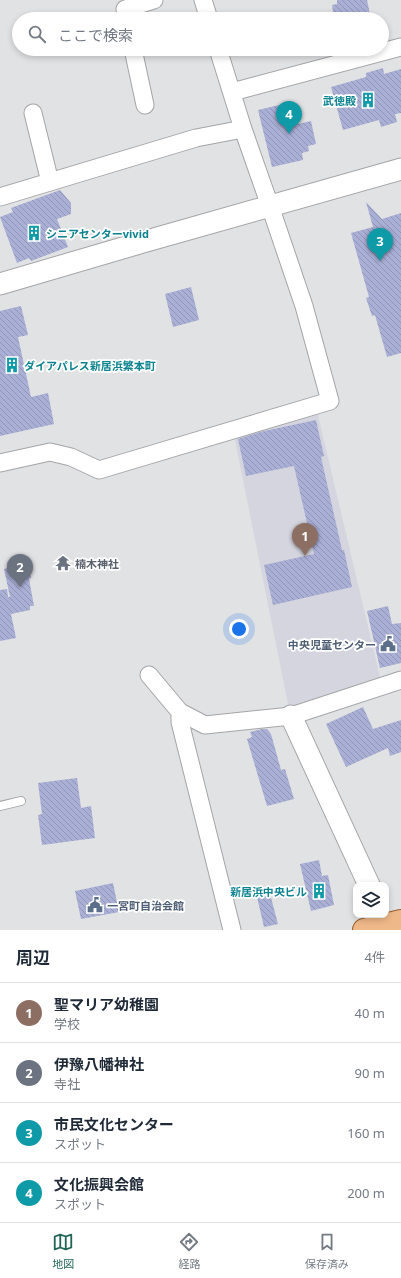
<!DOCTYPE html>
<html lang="ja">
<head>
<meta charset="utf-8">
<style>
	:root { --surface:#fff; --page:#f6f6f7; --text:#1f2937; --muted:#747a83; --line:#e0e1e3; --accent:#216557 }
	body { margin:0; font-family:"Noto Sans","Noto Sans JP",sans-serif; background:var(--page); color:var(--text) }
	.controls { position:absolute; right:12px; bottom:12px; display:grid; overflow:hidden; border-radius:8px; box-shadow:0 2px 6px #0003 }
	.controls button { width:36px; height:36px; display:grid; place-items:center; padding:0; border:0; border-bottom:1px solid var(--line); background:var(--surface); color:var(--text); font:20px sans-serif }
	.you { position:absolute; left:239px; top:629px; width:14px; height:14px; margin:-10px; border:3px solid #fff; border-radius:50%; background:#1a73e8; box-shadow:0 0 0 6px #1a73e833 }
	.badge { display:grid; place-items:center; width:26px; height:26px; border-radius:50%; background:var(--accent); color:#fff; font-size:13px; font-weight:700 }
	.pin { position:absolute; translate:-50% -33px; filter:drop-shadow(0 1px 2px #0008) }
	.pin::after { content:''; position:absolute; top:21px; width:14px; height:12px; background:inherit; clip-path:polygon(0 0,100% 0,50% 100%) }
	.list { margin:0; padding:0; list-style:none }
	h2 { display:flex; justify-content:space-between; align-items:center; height:52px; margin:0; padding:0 16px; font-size:17px }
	h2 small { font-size:13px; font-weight:400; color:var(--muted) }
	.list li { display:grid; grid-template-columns:26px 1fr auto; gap:12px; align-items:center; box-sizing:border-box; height:60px; padding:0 16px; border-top:1px solid var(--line) }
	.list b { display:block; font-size:15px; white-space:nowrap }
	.list p { margin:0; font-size:13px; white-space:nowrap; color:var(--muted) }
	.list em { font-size:13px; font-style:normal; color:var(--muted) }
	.icon { flex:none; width:22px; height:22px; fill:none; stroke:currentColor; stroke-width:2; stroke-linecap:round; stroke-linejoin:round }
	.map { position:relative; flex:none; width:401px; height:930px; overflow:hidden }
	.search { position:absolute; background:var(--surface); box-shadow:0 2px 6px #0003; left:12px; right:12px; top:12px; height:44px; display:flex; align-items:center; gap:10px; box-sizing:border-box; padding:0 14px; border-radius:22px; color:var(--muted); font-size:15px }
	.sheet { height:292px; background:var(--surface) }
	nav { display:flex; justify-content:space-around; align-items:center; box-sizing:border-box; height:56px; border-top:1px solid var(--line); background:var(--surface); font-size:11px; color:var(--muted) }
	nav a { display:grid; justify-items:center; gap:2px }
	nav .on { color:var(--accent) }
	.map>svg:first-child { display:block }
	.built { fill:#d4d5df }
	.building { fill:url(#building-back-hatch) }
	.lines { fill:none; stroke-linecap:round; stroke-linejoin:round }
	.service-casing { stroke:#a4a5a7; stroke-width:10 }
	.minor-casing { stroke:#a4a5a7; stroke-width:19 }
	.tertiary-casing { stroke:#a4a5a7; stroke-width:23 }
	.primary-casing { stroke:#995d2b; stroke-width:24 }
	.service { stroke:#fff; stroke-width:8 }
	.minor { stroke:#fff; stroke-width:17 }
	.tertiary { stroke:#fff; stroke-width:21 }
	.primary { stroke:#efb889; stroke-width:22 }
	.labels { text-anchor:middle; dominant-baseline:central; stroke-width:3.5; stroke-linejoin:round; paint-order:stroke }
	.culture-label { font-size:11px; font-weight:bold; fill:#0d838f; stroke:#fff; text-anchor:end }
	.worship-label { font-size:11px; font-weight:bold; fill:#5b616d; stroke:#fff; text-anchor:start }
	.service-label { font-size:11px; font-weight:bold; fill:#4e5e75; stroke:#fff; text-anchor:end }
</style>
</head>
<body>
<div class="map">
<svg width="401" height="930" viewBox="0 0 401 930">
	<defs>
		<pattern id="building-back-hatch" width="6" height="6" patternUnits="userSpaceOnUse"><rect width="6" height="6" fill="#aaafd6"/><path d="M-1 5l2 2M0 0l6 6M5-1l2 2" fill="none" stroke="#9195b6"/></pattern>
	</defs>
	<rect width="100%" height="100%" fill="#e1e2e4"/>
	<path class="built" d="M317,411L380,677L289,709L234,435Z"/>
	<path class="building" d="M337,0H367L371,19H334L332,5L337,4Z
		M383,68L384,74L401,69V113L395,114L397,122L381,127L379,120L343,130L331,87L366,77V73Z
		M292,102L298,124L311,121L316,144L308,146L309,151L302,153L303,160L272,167L258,110Z
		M60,190L71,203V214L57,219L68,247L31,261L29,258L17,263L0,217L13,212L11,208Z
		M366,202L382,219L401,213V353L387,357L375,315L372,316L366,298L369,297L351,233L373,227Z
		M191,287L199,320L173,327L165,294Z
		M21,306L28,335L18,337L31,397L48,393L54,424L0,436V311Z
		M316,420L324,456L321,457L342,550H344L352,587L273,605L264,565L314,554L294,466L246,476L238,439L260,432Z
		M27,558L31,578L29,579L34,606H30V610L11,614L16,638L0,641V590L7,589L8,597H10L4,569L8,568L7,562Z
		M388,606L392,624L401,623V663L380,668L367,611Z
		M363,707L373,729L401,720V752L390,756L388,748L346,767L326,724Z
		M262,729H267L271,734L281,770L285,769L294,799L267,806L247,739L252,737L250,732Z
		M77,778L81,808L91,806L95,838L42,845L38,815L42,814L38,783Z
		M319,860L322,876L328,875L334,905L311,911L300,864Z
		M113,883L119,912L81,919L75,891Z
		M270,894L278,924L264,927L257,897Z"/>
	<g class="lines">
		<defs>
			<path id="service" d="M0,806L21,801"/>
			<path id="minor" d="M203,0L209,19
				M127,19L125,9L154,0
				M133,49L145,105
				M232,92L401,47
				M33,113L50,182
				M0,197L196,138L243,129
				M0,463L50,452L71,457L99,470L330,401L304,306L270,206L243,129L218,49
				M149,675L180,712L205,725L291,716L401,680
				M180,712V722L232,930"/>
			<path id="tertiary" d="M0,284L143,242L401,169
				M291,716L369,885"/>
			<path id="primary" d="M364,930L401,921"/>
		</defs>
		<use href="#service" class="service-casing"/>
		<use href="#minor" class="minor-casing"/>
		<use href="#tertiary" class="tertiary-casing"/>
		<use href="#primary" class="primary-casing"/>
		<use href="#service" class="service"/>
		<use href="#minor" class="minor"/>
		<use href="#tertiary" class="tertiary"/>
		<use href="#primary" class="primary"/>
	</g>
	<defs>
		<symbol id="building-bare" viewBox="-9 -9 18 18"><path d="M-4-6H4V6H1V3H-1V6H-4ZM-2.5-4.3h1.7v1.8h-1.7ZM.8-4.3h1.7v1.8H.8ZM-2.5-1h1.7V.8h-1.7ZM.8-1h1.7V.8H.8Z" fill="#0f9aa8" stroke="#fff" stroke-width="2.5" paint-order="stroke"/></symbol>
		<symbol id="temple-bare" viewBox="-9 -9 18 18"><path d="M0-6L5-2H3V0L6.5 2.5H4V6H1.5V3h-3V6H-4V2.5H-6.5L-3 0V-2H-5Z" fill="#6b7280" stroke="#fff" stroke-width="2.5" paint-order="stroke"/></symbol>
		<symbol id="civic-bare" viewBox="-9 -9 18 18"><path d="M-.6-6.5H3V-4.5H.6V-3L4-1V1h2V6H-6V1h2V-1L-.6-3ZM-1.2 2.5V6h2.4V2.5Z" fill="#5c6f8a" stroke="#fff" stroke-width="2.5" paint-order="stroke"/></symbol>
	</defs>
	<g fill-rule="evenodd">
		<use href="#building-bare" x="357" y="89" width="22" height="22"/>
		<use href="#building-bare" x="23" y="222" width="22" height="22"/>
		<use href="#building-bare" x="1" y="354" width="22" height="22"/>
		<use href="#temple-bare" x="52" y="552" width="22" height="22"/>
		<use href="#civic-bare" x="377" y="633" width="22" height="22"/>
		<use href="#building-bare" x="308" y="880" width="22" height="22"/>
		<use href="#civic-bare" x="84" y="894" width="22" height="22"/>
	</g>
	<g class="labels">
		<g class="culture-label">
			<text x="356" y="100">武徳殿</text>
			<text x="46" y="233" text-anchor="start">シニアセンターvivid</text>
			<text x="24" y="365" text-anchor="start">ダイアパレス新居浜繁本町</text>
			<text x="307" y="891">新居浜中央ビル</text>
		</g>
		<g class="worship-label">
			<text x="75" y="563">楠木神社</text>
		</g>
		<g class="service-label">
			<text x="376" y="644">中央児童センター</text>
			<text x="107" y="905" text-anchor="start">一宮町自治会館</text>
		</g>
	</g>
</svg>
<div class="controls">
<button><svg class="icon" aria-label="layers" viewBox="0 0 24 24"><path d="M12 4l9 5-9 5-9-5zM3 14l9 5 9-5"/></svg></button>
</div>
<div class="you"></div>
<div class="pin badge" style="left:305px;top:556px;background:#8d6e63">1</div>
<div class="pin badge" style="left:20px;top:587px;background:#6b7280">2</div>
<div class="pin badge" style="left:380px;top:261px;background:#0f9aa8">3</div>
<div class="pin badge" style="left:289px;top:134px;background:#0f9aa8">4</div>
<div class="search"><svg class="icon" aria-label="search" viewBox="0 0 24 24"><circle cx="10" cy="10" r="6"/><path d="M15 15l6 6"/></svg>ここで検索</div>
</div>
<section class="sheet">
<h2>周辺<small>4件</small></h2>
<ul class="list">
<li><span class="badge" style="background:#8d6e63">1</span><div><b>聖マリア幼稚園</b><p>学校</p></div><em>40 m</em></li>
<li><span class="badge" style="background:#6b7280">2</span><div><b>伊豫八幡神社</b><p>寺社</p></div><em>90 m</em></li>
<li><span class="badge" style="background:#0f9aa8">3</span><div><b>市民文化センター</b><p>スポット</p></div><em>160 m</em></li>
<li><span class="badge" style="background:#0f9aa8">4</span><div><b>文化振興会館</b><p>スポット</p></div><em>200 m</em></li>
</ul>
</section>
<nav>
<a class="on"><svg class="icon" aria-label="map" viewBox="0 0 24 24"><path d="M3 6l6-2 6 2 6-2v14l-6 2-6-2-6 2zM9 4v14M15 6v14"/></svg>地図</a>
<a><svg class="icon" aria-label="directions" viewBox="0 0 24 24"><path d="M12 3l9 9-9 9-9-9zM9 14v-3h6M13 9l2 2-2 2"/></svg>経路</a>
<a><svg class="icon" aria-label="saved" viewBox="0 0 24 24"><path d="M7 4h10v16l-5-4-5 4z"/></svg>保存済み</a>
</nav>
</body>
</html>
